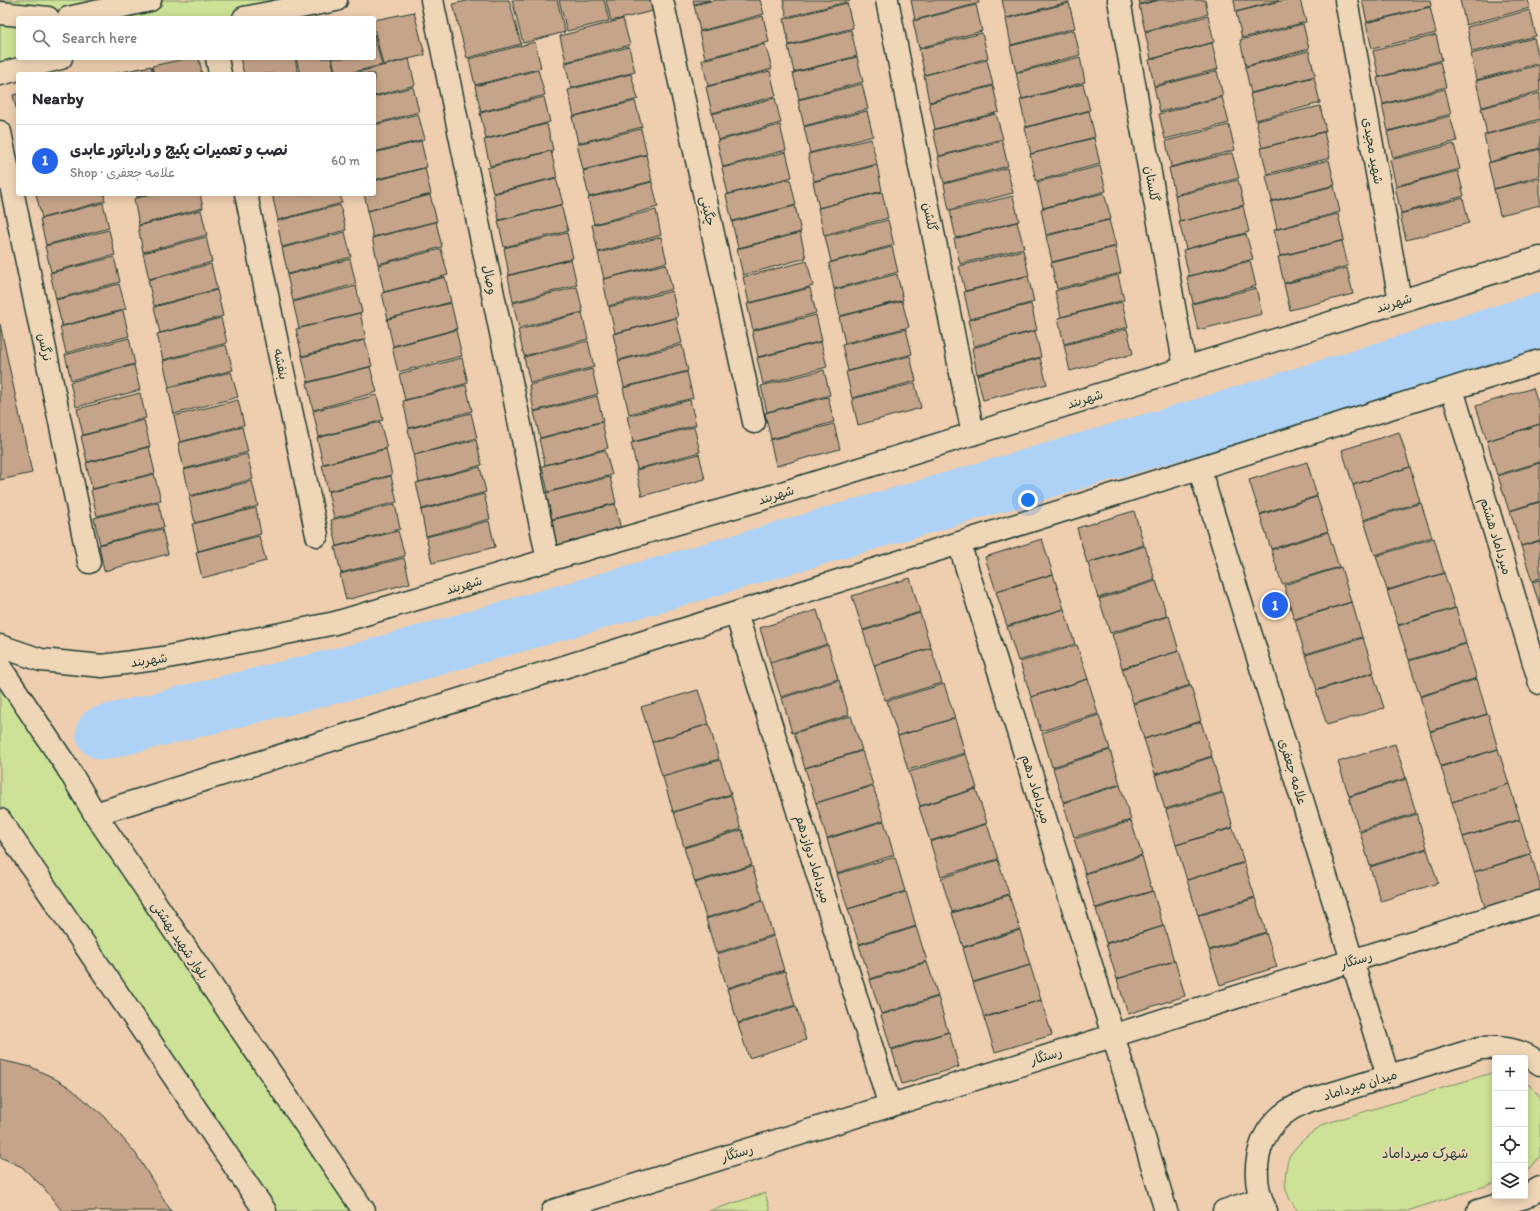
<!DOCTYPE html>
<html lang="en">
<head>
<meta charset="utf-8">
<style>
	:root { --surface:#fff; --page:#f2f2f3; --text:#2b2b33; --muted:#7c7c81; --line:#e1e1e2; --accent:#2563eb }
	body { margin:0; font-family:Itim,"Playpen Sans Arabic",sans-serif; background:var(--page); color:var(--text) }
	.controls { position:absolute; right:12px; bottom:12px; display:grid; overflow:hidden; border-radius:4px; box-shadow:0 2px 10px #0003 }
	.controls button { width:36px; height:36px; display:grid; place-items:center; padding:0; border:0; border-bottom:1px solid var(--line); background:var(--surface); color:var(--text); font:20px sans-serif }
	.you { position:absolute; left:1028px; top:500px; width:14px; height:14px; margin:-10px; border:3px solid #fff; border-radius:50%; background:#1a73e8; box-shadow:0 0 0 6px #1a73e833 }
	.badge { display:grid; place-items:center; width:26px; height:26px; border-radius:50%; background:var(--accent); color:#fff; font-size:13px; font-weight:700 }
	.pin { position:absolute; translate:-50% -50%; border:2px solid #fff; box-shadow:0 1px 4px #0006 }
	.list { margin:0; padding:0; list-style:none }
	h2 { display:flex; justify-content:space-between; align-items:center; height:52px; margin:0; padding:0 16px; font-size:17px }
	h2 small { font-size:13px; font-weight:400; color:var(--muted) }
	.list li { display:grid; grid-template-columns:26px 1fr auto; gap:12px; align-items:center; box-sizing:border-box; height:72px; padding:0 16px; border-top:1px solid var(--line) }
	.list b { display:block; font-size:15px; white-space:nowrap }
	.list p { margin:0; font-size:13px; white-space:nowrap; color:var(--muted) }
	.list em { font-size:13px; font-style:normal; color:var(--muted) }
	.icon { flex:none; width:22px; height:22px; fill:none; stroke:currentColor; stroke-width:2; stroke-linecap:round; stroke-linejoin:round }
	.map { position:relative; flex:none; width:1540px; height:1211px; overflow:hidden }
	.search { position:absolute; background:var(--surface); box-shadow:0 2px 10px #0003; left:16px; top:16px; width:360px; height:44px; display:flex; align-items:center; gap:10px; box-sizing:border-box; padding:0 14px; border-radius:4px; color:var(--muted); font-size:15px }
	.panel { position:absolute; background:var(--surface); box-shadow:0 2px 10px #0003; left:16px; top:72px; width:360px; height:124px; border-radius:4px }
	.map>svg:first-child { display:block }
	.green { fill:#cde297; stroke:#769066 }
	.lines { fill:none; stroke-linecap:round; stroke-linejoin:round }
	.river { stroke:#add2f6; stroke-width:54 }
	.building { fill:#c6a489; stroke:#1f3d34 }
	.minor-casing { stroke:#1f3d34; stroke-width:25 }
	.major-casing { stroke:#1f3d34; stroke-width:25 }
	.minor { stroke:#efd6b7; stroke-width:22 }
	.major { stroke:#efd6b7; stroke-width:22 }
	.labels { text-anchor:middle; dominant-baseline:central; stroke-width:3.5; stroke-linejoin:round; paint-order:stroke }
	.street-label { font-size:13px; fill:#1f3d34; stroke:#efd6b7 }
	.neighbourhood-label { font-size:14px; fill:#1f3d34; stroke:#efd6b7 }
</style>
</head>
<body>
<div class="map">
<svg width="1540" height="1211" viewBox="0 0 1540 1211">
	<rect width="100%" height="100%" fill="#eeceaf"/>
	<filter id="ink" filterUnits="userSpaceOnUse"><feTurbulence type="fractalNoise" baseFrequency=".025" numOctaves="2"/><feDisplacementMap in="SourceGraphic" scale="8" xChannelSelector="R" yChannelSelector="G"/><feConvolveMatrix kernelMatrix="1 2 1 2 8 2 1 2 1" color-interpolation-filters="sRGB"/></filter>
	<g filter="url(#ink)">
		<path class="green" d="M0,0H336L244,18H18V58L0,74Z
			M0,667L364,1211H265L0,820Z
			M1495,1072V1183L1407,1211H1298C1293,1205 1288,1197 1286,1189C1284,1182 1286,1162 1290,1155C1299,1142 1311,1133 1324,1124Z
			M1525,1083L1532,1087L1540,1098V1156L1525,1173Z
			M765,1193L770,1211H709Z"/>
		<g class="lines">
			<path class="river" d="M103,733L367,668L654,586L1210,423L1540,320"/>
		</g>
		<path class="building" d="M471,0H509L521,44L467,58L453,4Z
			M512,0H557L565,32L523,43Z
			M559,0H604L609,21L567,31Z
			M606,0H650L653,11L611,21Z
			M693,0H710L694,4Z
			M715,0H760L764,14L700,31L694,5Z
			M783,0H850V1L787,17Z
			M911,0H978L979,3L915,20Z
			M1002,0H1069V2L1006,18Z
			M1139,0H1157L1140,4Z
			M1160,0H1205L1208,14L1145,31L1139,5Z
			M1234,0H1279L1236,12Z
			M1285,0H1300L1306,22L1242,38L1236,12Z
			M1362,0H1430L1431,6L1367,22Z
			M1460,0H1528L1530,8L1466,25Z
			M847,3L853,28L789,45L784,19Z
			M1069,3L1075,28L1011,45L1006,19Z
			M976,5L982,31L919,48L913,21Z
			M1430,7L1436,33L1372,49L1366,23Z
			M1530,10L1536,36L1472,52L1467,27Z
			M414,12L425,55L383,65L374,28V20Z
			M763,16L769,42L705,58L699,32Z
			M1208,16L1214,42L1151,59L1145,32Z
			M623,19L630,45L566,62L560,36Z
			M1303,24L1309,49L1246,66L1240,40Z
			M851,30L857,56L794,72L788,46Z
			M1074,30L1080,55L1016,72L1010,46Z
			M982,33L988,58L925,75L919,49Z
			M374,34L382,65L345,74H336L332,58H374Z
			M1436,35L1442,60L1379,77L1373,51Z
			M1534,38L1540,63L1476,80L1471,54Z
			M535,42L541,68L475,85L469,59Z
			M1212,43L1218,69L1154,86L1149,60Z
			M765,44L772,69L708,86L702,60Z
			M629,47L635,72L571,88L565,63Z
			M1309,51L1315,76L1251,93L1245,67Z
			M857,57L863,82L799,99L793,73Z
			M1080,57L1085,82L1022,99L1016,73Z
			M189,58H199L202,74H154L152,66Z
			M240,58H295L298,74H244Z
			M296,58H331L335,74H300Z
			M409,59L415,85L374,96V74H351Z
			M987,60L993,85L929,102L924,75Z
			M1440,62L1446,87L1383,104L1377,78Z
			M1539,65L1540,91L1482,107L1476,81Z
			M151,66L153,74H112Z
			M538,70L545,95L481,112L475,86Z
			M770,71L776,96L712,113L706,87Z
			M1217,71L1223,96L1160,112L1154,87Z
			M631,74L638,99L574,116L568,90Z
			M1314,77L1320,103L1256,120L1250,94Z
			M862,84L868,109L804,126L798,100Z
			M1083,84L1090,110L1026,127L1020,100Z
			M993,86L999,112L935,129L929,103Z
			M413,87L419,112L374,124V97Z
			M1445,89L1451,114L1388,131L1382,105Z
			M1540,93V119L1487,134L1481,108Z
			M18,94V116L13,95Z
			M544,97L550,122L486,139L480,113Z
			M1222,97L1229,123L1165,139L1159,114Z
			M775,98L781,123L718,140L712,114Z
			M635,101L642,127L578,143L572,117Z
			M1320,106L1326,131L1262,148L1256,121Z
			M867,111L873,136L810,153L804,127Z
			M1089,111L1095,137L1031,154L1025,128Z
			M418,114L425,139L374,152V125Z
			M996,114L1003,139L939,156L933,130Z
			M1450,116L1457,141L1393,158L1387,132Z
			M1540,121V148L1490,162L1484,135Z
			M547,124L553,150L490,166L484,140Z
			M780,125L786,150L723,167L717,141Z
			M1229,125L1235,150L1171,167L1166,141Z
			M641,129L647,154L583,170L577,144Z
			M1324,132L1330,158L1267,174L1261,148Z
			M1094,138L1100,164L1036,181L1030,154Z
			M871,139L877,164L814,181L808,154Z
			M421,141L427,167L374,180V153Z
			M1002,141L1008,166L944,183L938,157Z
			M1454,144L1460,169L1396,186L1390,160Z
			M1540,149V176L1494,189L1488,163Z
			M551,151L557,177L493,193L487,168Z
			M786,152L792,177L728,194L722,168Z
			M1232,153L1239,178L1175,195L1169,168Z
			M646,155L652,181L589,197L583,171Z
			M1329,160L1335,185L1272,201L1266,176Z
			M877,165L882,191L819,208L813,182Z
			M1100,166L1106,191L1043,208L1037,182Z
			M425,168L431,194L368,211L364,194H374V181Z
			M1007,168L1013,193L949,210L944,184Z
			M1458,171L1464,196L1401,213L1395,187Z
			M556,178L563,204L499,220L493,194Z
			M1540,178V205L1500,215L1494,189Z
			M790,179L796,205L732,221L726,195Z
			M1238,180L1244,205L1180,222L1175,196Z
			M652,182L658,207L594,224L588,198Z
			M1334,186L1340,212L1277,229L1271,202Z
			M882,192L888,218L824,235L818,208Z
			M1104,193L1111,219L1046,235L1041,209Z
			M36,194H104L105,201L42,218Z
			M136,194H148L137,197Z
			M151,194H200L203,208L139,225L134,199Z
			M272,194H340L342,203L278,220Z
			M430,195L437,221L373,237L367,211Z
			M1013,196L1019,221L956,238L950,211Z
			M1463,198L1469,223L1406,240L1400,214Z
			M103,203L109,228L46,245L40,219Z
			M340,205L346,230L282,247L277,221Z
			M561,205L568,231L504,247L498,221Z
			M795,206L801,232L738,248L732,222Z
			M1243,206L1249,232L1186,249L1179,222Z
			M201,210L207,235L143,252L138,226Z
			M656,210L661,235L598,252L592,225Z
			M1338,214L1344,240L1280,256L1274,230Z
			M888,220L894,245L831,262L825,236Z
			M1109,220L1116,246L1052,262L1046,236Z
			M436,222L442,247L378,264L372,238Z
			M1017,222L1024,248L960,264L954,239Z
			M109,230L115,255L51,272L45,246Z
			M345,232L351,257L288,274L282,248Z
			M567,233L573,258L509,275L504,248Z
			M800,233L806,258L743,275L737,249Z
			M1246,234L1253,259L1189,276L1183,250Z
			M206,237L212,262L149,279L143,253Z
			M661,237L667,262L604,279L598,253Z
			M1342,241L1348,266L1284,283L1278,257Z
			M892,247L898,272L834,289L829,263Z
			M1115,247L1121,273L1057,289L1051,263Z
			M441,249L448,275L384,292L378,265Z
			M1023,250L1029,275L965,291L959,266Z
			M114,257L120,282L56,299L50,273Z
			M350,259L356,284L293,301L287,275Z
			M571,259L577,285L513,302L508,276Z
			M807,261L813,286L749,303L743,277Z
			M1250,261L1256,286L1193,303L1187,277Z
			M211,264L217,289L154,306L148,280Z
			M666,264L672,289L608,306L603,279Z
			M1347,268L1353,294L1290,310L1284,284Z
			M897,274L903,300L840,316L834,290Z
			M1118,275L1124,300L1061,317L1055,291Z
			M1028,276L1034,302L970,319L964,292Z
			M445,277L451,302L388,319L382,293Z
			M119,284L126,309L62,326L56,300Z
			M356,286L362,312L299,328L293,302Z
			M577,287L583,312L519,328L513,303Z
			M810,288L816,313L753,330L747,304Z
			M1256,288L1262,314L1198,330L1192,304Z
			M217,290L223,316L160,333L154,307Z
			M672,291L678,317L615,333L609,307Z
			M902,301L909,327L845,343L839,317Z
			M1122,302L1128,327L1064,344L1058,318Z
			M451,303L457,329L393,346L387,319Z
			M1031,304L1037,330L974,346L968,320Z
			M123,311L129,336L66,353L60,327Z
			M360,313L366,339L302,356L296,329Z
			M582,313L588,339L524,356L518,330Z
			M816,315L822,341L758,357L752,331Z
			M221,318L227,343L163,360L157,334Z
			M676,318L682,343L619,360L613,334Z
			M0,324L32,473L0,480Z
			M906,329L912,354L848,371L842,345Z
			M1127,329L1133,354L1070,371L1064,345Z
			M456,330L462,356L398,372L392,347Z
			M1035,331L1041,357L977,374L972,348Z
			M129,338L135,364L71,380L65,355Z
			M365,340L372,366L308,382L302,357Z
			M588,341L594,367L530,383L524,357Z
			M821,342L827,367L763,384L757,358Z
			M226,345L233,370L169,387L163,361Z
			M682,345L688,371L624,387L618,361Z
			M910,356L916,381L852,398L846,372Z
			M462,358L468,383L405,400L399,374Z
			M1040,358L1047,384L983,400L977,375Z
			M134,365L140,390L76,407L70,382Z
			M370,367L377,392L313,410L307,383Z
			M592,369L598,394L534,411L529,385Z
			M824,370L830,395L767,412L761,386Z
			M231,372L238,397L174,414L168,388Z
			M687,372L693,398L629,414L623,388Z
			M915,383L921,408L858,425L852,399Z
			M466,385L472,411L409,428L403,401Z
			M1533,388L1540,410V424L1487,441L1476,406Z
			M140,393L146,418L83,435L77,409Z
			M377,395L383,420L319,437L313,411Z
			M597,396L603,421L540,438L534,412Z
			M828,397L834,422L771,439L765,413Z
			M238,400L244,425L180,442L174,416Z
			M690,400L696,425L633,442L627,416Z
			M471,413L477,438L414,455L408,429Z
			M144,420L150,446L87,462L81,436Z
			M380,422L387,448L323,464L317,438Z
			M602,422L608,448L545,465L539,439Z
			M834,424L840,449L776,466L770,440Z
			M1540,424V462L1497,475L1487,441Z
			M242,427L248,452L184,469L178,443Z
			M694,427L700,452L637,469L631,443Z
			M1399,432L1410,467L1353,485L1342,450Z
			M476,440L482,465L419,482L413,455Z
			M149,447L155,473L92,489L86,463Z
			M386,449L392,475L328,491L322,465Z
			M605,450L612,475L548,492L542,466Z
			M247,454L253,479L190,496L184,470Z
			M699,454L705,479L642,496L636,470Z
			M1307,462L1317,496L1260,514L1249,480Z
			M1540,463V501L1509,511L1498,476Z
			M480,467L486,492L422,509L416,483Z
			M1410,467L1420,502L1363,520L1353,485Z
			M154,474L161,500L97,516L91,490Z
			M391,476L397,502L334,518L328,492Z
			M610,477L616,503L552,519L546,493Z
			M252,481L258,506L195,523L189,497Z
			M484,494L490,519L426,536L421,510Z
			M1317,497L1328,531L1271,549L1260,515Z
			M158,502L164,527L100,544L94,518Z
			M1540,502V540L1521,546L1510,511Z
			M1421,503L1432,537L1375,555L1364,521Z
			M395,504L400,529L337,546L331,520Z
			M615,504L621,530L557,546L552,520Z
			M256,508L261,534L198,551L192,524Z
			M1134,511L1144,545L1087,563L1077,528Z
			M489,521L495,547L432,563L426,537Z
			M162,529L168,554L104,571L99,545Z
			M398,531L405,556L341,573L335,547Z
			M1328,532L1339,567L1282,584L1271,550Z
			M259,536L266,561L202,578L196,552Z
			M1434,538L1444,573L1387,590L1376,556Z
			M1042,539L1053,574L996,591L985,557Z
			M1540,541V578L1532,581L1521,546Z
			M1145,546L1155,580L1098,598L1088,563Z
			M404,558L410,583L346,600L340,574Z
			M1341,567L1351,602L1294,619L1284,585Z
			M1444,573L1455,608L1398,625L1387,591Z
			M1053,574L1064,609L1007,626L996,592Z
			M910,578L920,612L863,630L852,596Z
			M1540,580V606L1532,582Z
			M1156,581L1167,616L1110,633L1099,599Z
			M1352,602L1362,637L1305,654L1295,620Z
			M1456,608L1466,643L1409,660L1398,626Z
			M1064,609L1075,644L1018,661L1007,627Z
			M817,610L827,644L770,662L760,628Z
			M920,613L931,648L874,665L863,631Z
			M1169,616L1179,651L1122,668L1112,634Z
			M1363,638L1374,672L1317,690L1306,655Z
			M1466,644L1477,678L1420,696L1409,661Z
			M828,645L838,679L781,697L770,663Z
			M1077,645L1088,679L1031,697L1020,662Z
			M931,648L942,683L885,700L874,666Z
			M1179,651L1190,685L1133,703L1122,669Z
			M1373,673L1384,708L1327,725L1316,691Z
			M1088,679L1098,714L1041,731L1031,697Z
			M1477,679L1487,714L1430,731L1420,697Z
			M839,680L849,715L792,733L782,698Z
			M944,684L955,718L898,736L887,701Z
			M1191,686L1201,721L1144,739L1133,704Z
			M698,690L709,724L652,742L641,707Z
			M1488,714L1498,749L1441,766L1430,732Z
			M1099,715L1110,749L1052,767L1042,733Z
			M851,716L862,750L805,768L794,733Z
			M955,718L965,753L908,770L898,736Z
			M1201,722L1212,756L1155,774L1144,739Z
			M709,724L719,759L662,776L652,742Z
			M1395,744L1406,778L1349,796L1338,762Z
			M1498,749L1509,784L1452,802L1441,767Z
			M1110,750L1120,784L1063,802L1053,768Z
			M862,751L873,785L816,803L805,768Z
			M966,754L977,788L920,806L909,772Z
			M1212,757L1222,792L1165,809L1155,775Z
			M720,760L731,794L673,812L663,777Z
			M1406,779L1416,813L1359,831L1349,797Z
			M1509,784L1520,819L1463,837L1452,802Z
			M1120,785L1131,820L1074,837L1063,803Z
			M873,786L884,820L827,838L816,803Z
			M976,789L987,823L930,841L919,807Z
			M1223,793L1233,827L1176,845L1166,810Z
			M731,795L741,829L684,847L674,812Z
			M1417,814L1427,848L1370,866L1360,832Z
			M1520,820L1531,854L1474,872L1463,837Z
			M884,821L894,855L837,873L827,839Z
			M1131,821L1142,855L1085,873L1074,839Z
			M987,824L998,859L941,876L930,842Z
			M1233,828L1244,862L1187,880L1176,845Z
			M742,830L752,865L695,882L684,848Z
			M1427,849L1438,883L1381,901L1370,867Z
			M1531,855L1540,884V890L1485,907L1474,872Z
			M1142,856L1152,891L1095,908L1085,874Z
			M895,857L905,891L848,909L837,874Z
			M998,860L1009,894L952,912L941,878Z
			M1244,863L1255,897L1198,915L1187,880Z
			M752,866L763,900L706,918L695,883Z
			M1153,891L1163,926L1106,943L1096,909Z
			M906,892L916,926L859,944L848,909Z
			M1009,895L1020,929L963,947L952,913Z
			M1255,898L1266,932L1209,950L1198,916Z
			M763,901L773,935L716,953L706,919Z
			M1164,926L1174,961L1117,979L1106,944Z
			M916,927L927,961L870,979L859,945Z
			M1020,930L1030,965L973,982L963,948Z
			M1266,933L1277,967L1220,985L1209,951Z
			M774,936L784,970L727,988L717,954Z
			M1175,961L1185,996L1128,1014L1117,979Z
			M927,962L938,996L881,1014L870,980Z
			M1030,965L1041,1000L984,1017L973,983Z
			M785,971L795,1005L738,1023L727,989Z
			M938,997L948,1032L891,1049L881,1015Z
			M1041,1000L1052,1035L995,1052L984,1018Z
			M796,1006L806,1040L749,1058L738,1024Z
			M949,1032L959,1067L902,1084L892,1050Z
			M0,1060L31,1067L52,1077L69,1087L104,1116L136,1154L171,1211H62L43,1187L22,1167L0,1157Z"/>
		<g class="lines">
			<defs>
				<path id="minor" d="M432,0L548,560
					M662,0L754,422
					M887,0L973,434
					M1119,0L1185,368
					M1346,0L1400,301
					M217,58L220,74
					M0,132L89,562
					M246,194L317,535
					M1452,389L1540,683
					M1199,468L1388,1076
					M959,543L1113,1035L1166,1211
					M736,613L890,1106
					M0,646L41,660L102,666L163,658L335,623L548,560L769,497L1540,258
					M95,814L1540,361
					M553,1211L1540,902
					M1224,1211L1260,1199
					M1266,1211C1249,1176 1255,1131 1291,1109C1296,1106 1302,1104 1308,1101L1480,1048C1502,1047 1522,1049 1540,1064
					M1478,1211L1525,1197L1540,1188"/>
				<path id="major" d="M0,13L48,18
					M68,18L150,0
					M244,18L336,0
					M0,74L61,58
					M0,667L67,767L95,814L364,1211
					M0,820L265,1211"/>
			</defs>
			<use href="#minor" class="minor-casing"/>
			<use href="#major" class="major-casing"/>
			<use href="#minor" class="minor"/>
			<use href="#major" class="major"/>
		</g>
	</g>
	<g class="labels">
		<g class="street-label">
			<text transform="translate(1373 151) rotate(80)">شهید مجیدی</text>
			<text transform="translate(1152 184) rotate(80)">گلستان</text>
			<text transform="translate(708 211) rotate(78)">چگینی</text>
			<text transform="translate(930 217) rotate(79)">گلشن</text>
			<text transform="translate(490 280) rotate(78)">وصال</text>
			<text transform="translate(1394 303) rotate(-17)">شهربند</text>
			<text transform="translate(45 347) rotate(78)">نرگس</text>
			<text transform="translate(281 364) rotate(78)">بنفشه</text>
			<text transform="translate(1085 399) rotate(-17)">شهربند</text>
			<text transform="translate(776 495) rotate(-17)">شهربند</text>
			<text transform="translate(1496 536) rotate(73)">میرداماد هشتم</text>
			<text transform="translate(464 585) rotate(-16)">شهربند</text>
			<text transform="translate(149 660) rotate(-8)">شهربند</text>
			<text transform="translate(1293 772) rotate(73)">علامه جعفری</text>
			<text transform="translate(1036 789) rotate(73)">میرداماد دهم</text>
			<text transform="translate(813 859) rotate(73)">میرداماد دوازدهم</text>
			<text transform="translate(180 940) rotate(56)">بلوار شهید بهشتی</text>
			<text transform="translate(1356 960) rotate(-17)">رستگار</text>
			<text transform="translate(1046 1056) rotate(-17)">رستگار</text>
			<text transform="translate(1360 1085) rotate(-17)">میدان میرداماد</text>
			<text transform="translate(737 1153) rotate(-17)">رستگار</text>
		</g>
		<g class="neighbourhood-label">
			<text x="1425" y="1153">شهرک میرداماد</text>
		</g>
	</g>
</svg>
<div class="controls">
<button>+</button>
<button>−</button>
<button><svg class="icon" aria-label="locate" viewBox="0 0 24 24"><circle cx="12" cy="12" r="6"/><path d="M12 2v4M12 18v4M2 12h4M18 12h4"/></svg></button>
<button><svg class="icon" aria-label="layers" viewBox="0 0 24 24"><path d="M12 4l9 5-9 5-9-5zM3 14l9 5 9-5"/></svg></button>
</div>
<div class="you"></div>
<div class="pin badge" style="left:1275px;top:605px">1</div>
<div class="search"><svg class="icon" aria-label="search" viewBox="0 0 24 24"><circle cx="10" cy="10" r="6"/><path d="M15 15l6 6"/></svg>Search here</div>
<section class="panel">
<h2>Nearby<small></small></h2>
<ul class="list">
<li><span class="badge">1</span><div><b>نصب و تعمیرات پکیج و رادیاتور عابدی</b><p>Shop · علامه جعفری</p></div><em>60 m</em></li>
</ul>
</section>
</div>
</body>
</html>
